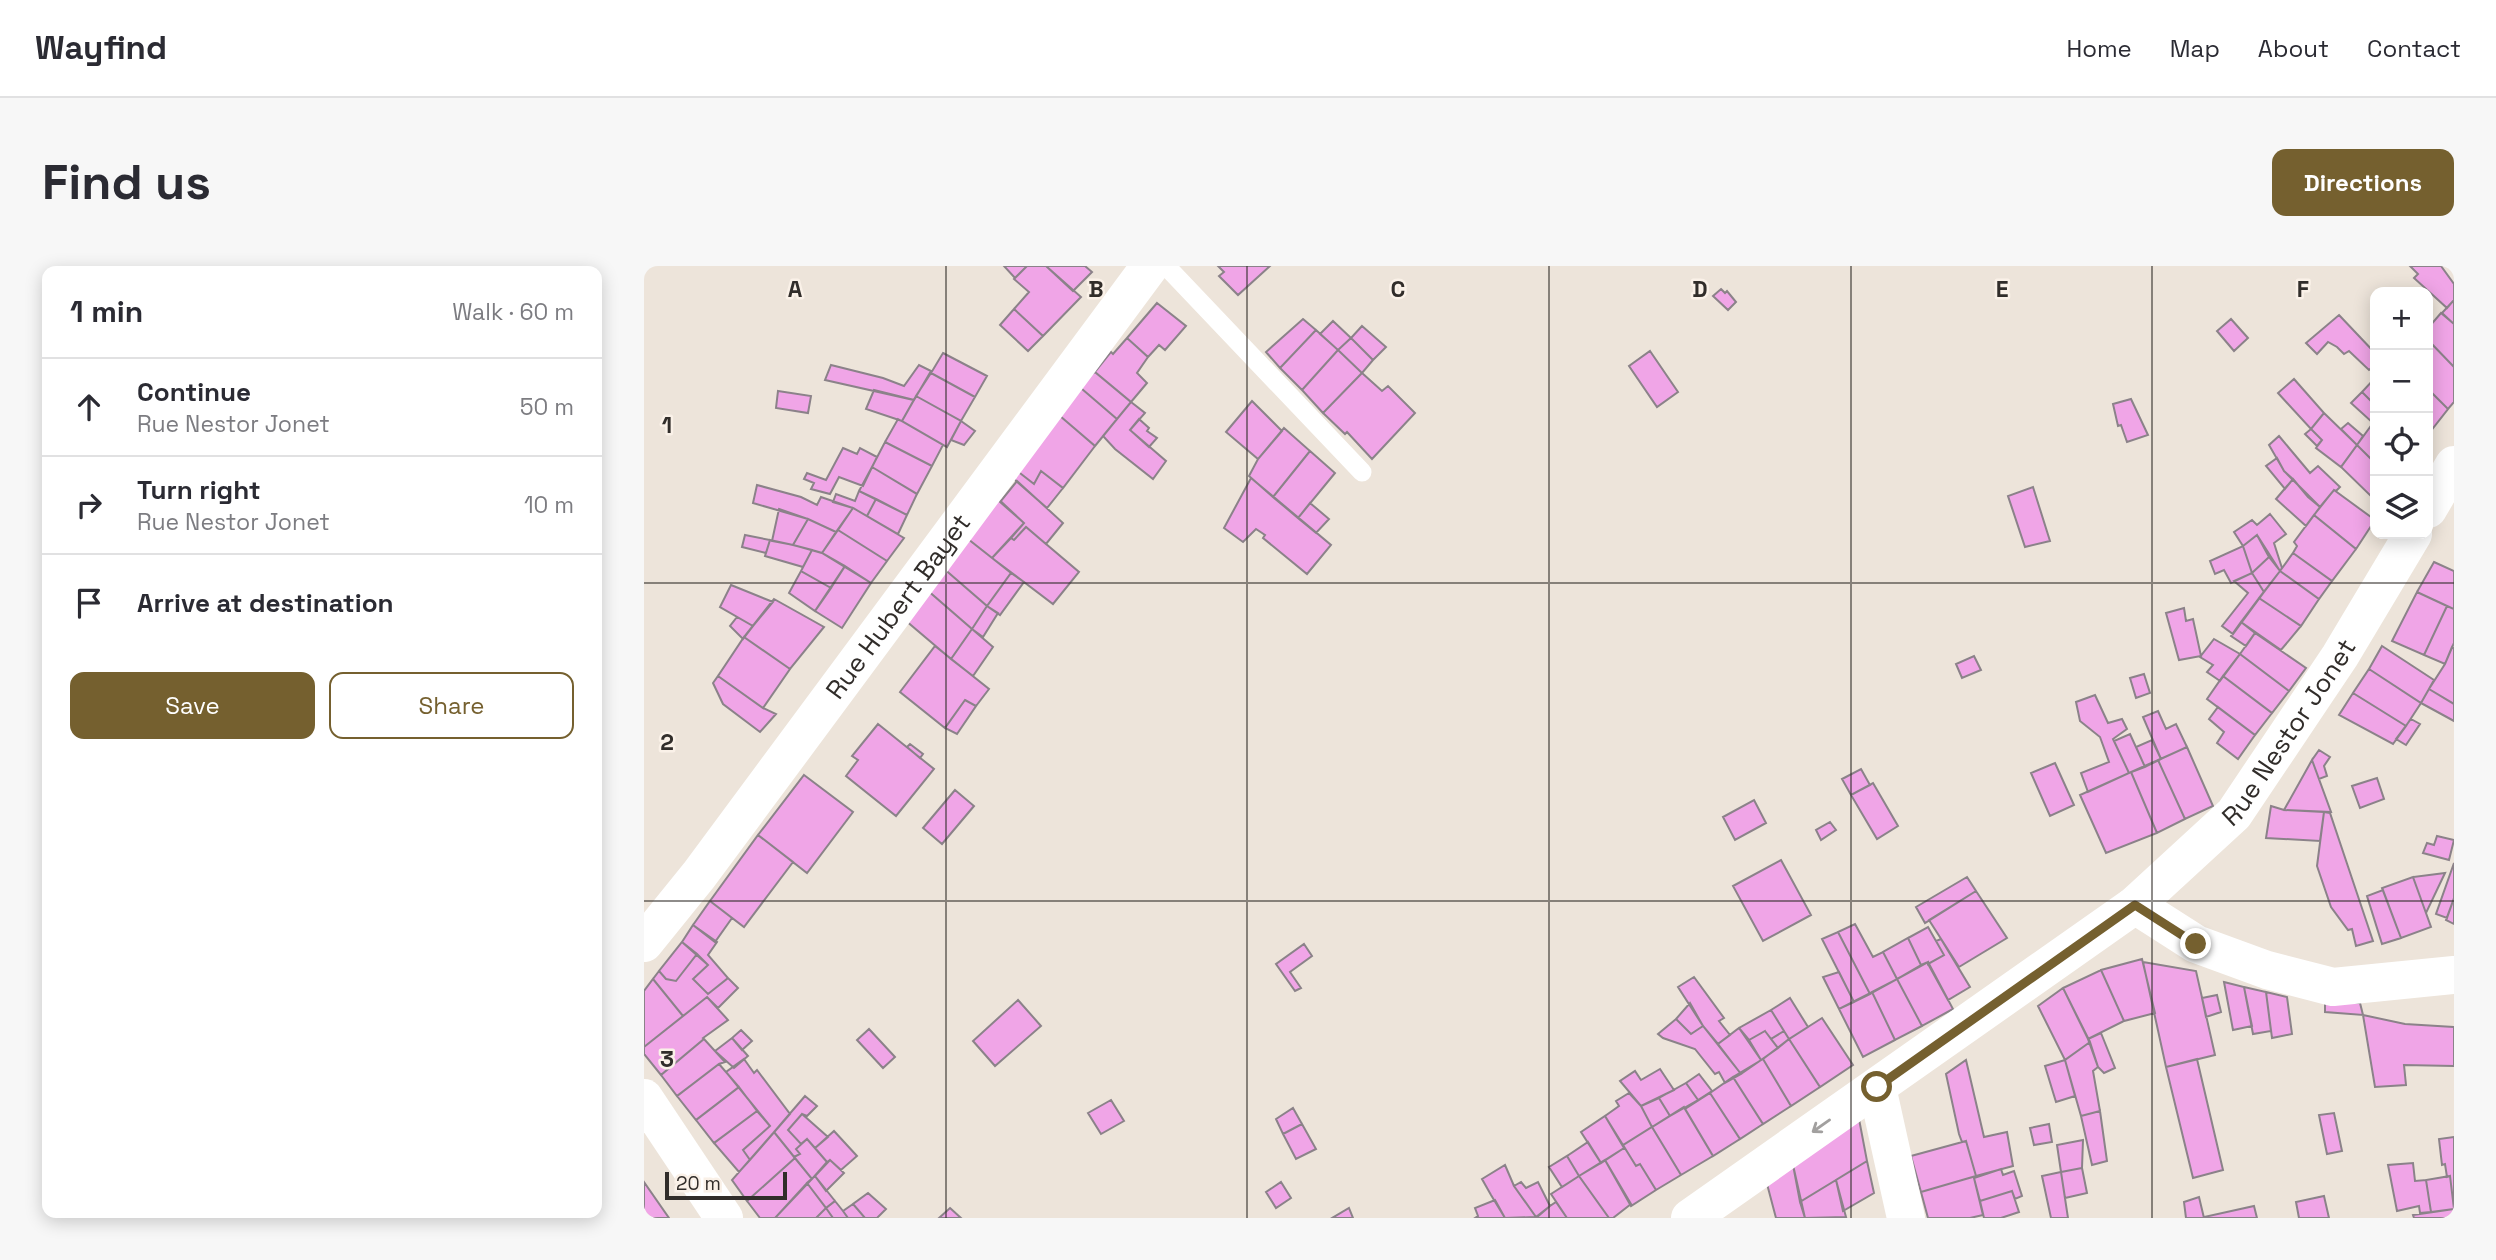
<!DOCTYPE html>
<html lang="en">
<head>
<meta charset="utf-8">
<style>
	:root { --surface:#fff; --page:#f7f7f7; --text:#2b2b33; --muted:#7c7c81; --line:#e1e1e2; --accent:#75602f }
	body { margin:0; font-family:"Space Grotesk",sans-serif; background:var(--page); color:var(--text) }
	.controls { position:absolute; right:21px; top:21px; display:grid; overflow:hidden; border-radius:14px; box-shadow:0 4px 18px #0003 }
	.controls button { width:63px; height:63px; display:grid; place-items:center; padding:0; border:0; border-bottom:2px solid var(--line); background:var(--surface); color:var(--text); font:35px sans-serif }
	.scale { position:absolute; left:21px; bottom:18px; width:122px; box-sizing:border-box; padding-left:7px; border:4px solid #312d2a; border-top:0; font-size:19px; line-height:24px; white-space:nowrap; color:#312d2a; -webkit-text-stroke:5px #faf1e8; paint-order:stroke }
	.stop { position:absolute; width:21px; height:21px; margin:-16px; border:5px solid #75602f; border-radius:50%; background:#fff }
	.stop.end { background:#75602f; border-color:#fff; box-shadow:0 2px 7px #0008 }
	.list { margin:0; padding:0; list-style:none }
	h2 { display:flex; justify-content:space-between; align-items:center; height:91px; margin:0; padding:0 28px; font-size:30px }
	h2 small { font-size:23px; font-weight:400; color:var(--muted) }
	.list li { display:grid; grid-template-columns:46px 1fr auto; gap:21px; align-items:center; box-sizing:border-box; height:98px; padding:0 28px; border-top:2px solid var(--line) }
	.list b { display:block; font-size:26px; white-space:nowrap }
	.list p { margin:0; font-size:23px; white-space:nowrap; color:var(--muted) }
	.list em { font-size:23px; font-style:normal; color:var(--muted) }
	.actions { display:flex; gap:14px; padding:21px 28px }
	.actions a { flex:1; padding:16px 0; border:2px solid var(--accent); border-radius:14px; text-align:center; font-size:24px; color:var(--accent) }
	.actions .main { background:var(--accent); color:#fff }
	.icon { flex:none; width:38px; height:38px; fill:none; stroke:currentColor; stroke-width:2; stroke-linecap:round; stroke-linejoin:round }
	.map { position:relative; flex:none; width:1810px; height:952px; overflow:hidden; border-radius:14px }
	header { display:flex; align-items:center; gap:42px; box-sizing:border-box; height:98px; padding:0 35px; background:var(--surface); border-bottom:2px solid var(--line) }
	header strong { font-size:33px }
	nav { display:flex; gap:38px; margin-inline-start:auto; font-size:24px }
	.intro { display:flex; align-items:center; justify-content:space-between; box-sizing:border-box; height:168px; padding:0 42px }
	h1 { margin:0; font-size:49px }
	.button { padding:18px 32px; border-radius:14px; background:var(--accent); color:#fff; font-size:24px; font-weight:700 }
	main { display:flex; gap:42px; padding:0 42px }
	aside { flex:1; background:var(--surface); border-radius:14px; box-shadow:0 4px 18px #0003 }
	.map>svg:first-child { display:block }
	.building { fill:#f0a5e7; stroke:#8b8289; stroke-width:2 }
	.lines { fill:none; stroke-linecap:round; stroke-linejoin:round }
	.lane { stroke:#fff; stroke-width:19 }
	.street { stroke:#fff; stroke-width:38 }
	.oneway { stroke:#a2a09f }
	.route { stroke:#75602f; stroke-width:9 }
	.grid { fill:none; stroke:#312d2a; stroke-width:2; stroke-opacity:0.55 }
	.labels { text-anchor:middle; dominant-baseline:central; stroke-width:5; stroke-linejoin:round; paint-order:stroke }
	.street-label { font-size:26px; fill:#312d2a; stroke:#faf1e8 }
	.grid-label { font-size:23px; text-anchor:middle; font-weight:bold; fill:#312d2a; stroke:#faf1e8; stroke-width:5; stroke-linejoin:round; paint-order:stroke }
</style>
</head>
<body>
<header>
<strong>Wayfind</strong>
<nav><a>Home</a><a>Map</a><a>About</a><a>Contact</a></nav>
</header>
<div class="intro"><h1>Find us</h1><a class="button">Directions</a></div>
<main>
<aside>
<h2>1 min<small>Walk · 60 m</small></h2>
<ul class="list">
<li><svg class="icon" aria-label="ahead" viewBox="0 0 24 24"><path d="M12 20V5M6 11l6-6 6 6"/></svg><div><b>Continue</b><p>Rue Nestor Jonet</p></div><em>50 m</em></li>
<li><svg class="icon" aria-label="right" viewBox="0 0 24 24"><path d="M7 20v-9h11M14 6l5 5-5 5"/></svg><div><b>Turn right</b><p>Rue Nestor Jonet</p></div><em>10 m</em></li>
<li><svg class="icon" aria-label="arrive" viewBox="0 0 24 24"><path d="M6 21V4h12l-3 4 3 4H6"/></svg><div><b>Arrive at destination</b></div></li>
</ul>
<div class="actions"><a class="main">Save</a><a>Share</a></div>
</aside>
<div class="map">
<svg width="1810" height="952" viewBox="0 0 1810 952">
	<rect width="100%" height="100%" fill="#ede4da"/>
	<path class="building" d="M360,0H383L371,12Z
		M383,0H402L437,31L399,70L370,43L385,26L370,13Z
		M402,0H441L448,6L429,25Z
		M574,0H626L594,29L575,10L580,6Z
		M1766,0H1797L1810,18V34L1803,42L1770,12L1774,8Z
		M1077,23L1081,27L1083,25L1092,36L1084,44L1069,30Z
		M1810,34V58L1798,47Z
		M513,37L542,60L521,84L515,79L504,91L483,72Z
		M370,43L399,70L384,85L356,59Z
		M1797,47L1810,58V101L1784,74V62Z
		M1695,49L1731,87V99L1725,104L1705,85L1700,88L1693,81L1684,76L1673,88L1662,77Z
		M659,53L672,64L636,102L622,86Z
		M1587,53L1604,72L1590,85L1573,65Z
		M689,55L707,72L694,84L676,68Z
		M718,60L742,81L729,94L707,72Z
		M672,64L694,84L658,124L636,102Z
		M483,72L504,91L493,107L503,117L487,136L451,106L467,86L469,88Z
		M707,72L729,94L718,107L694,84Z
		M1784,74L1810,101V136L1804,143L1784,123Z
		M694,84L718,107L679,147L658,124Z
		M1006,85L1034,126L1013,141L985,100Z
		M299,87L343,110L331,131L287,107Z
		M187,99L239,112L260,120L275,99L287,105L270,134L181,114Z
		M451,106L487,136L473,153L431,117Z
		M287,107L331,131L317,155L272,130Z
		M718,107L738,125L744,120L771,147L728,193L703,166L701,168L679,147Z
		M1731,112V139L1718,126Z
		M1650,113L1680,147L1667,163L1634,127Z
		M431,117L473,153L451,180L409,144Z
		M1784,123L1804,143L1786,166L1784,164Z
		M230,124L270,134L258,155L222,143Z
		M134,125L167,130L164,147L132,142Z
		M1718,126L1731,139L1729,157L1707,137Z
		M272,130L317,155L303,181L258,155Z
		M1487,133L1504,169L1483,176L1477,159L1474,160L1469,138Z
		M608,135L638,165L614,193L582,166Z
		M487,136L501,147L486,164L522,195L509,213L471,183L459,170Z
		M409,144L451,180L419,222L397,205L390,218L367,200Z
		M1680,147L1713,179L1697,201L1672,182L1678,174L1667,163Z
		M254,153L299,179L288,200L241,176Z
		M495,153L505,162L503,165L513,172L505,181L486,164Z
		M317,155L331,165L320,179L307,174Z
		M1704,157L1719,170L1713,179L1697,163Z
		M1729,157L1731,159V197L1713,179Z
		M640,162L666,185L629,231L605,210L614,193Z
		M1667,163L1678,174L1673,180L1661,168Z
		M1635,170L1666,207L1674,200L1696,221L1692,225L1690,224L1676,241L1640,205L1625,179Z
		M241,176L288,200L273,228L228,201Z
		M1713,179L1731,197V234L1697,201Z
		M199,182L213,188L216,182L233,191L219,220L195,211L186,228L167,223L170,217L160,213L163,207L182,214Z
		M666,185L691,207L654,252L629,231Z
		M1633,192L1640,205L1649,213L1641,223L1622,200Z
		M367,200L390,218L397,205L419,222L403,242L363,207Z
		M228,201L273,228L263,249L215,225Z
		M607,212L687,279L663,308L619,272L621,269L612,263L599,276L580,262Z
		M1649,213L1664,231L1676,241L1662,260L1632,233Z
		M373,215L419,257L402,278L382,261L370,274L367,272L380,257L356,236Z
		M113,219L157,231L173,239L177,231L209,242L192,266L164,253L109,237Z
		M1389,221L1406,275L1381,281L1364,230Z
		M1690,224L1731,254L1712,283L1670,249Z
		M215,225L232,233L223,250L209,242L189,236L192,228L211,235Z
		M349,228L380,257L348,292L319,269Z
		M232,233L263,249L254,268L223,250Z
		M666,237L685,253L672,267L654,252Z
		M209,242L260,272L243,295L194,264Z
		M135,243L164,253L149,279L128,275Z
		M1626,248L1642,268L1630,277L1638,302L1636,305L1613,269L1599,280L1590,266L1608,254L1613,259Z
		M1670,249L1712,283L1688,315L1649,287L1653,280L1650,276Z
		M164,253L192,266L178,287L149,279Z
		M382,261L435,306L409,338L348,292L367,272L370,274Z
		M194,264L243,295L227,317L178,287Z
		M101,269L126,274L122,287L98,281Z
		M319,269L367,307L343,340L298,301Z
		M1613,269L1625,291L1608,307L1599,280Z
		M126,274L149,279L168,284L159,301L121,290Z
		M1599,280L1608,307L1587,317L1580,304L1571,308L1566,295Z
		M168,284L178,287L201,300L187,322L157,305Z
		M1649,287L1688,315L1675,333L1636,305Z
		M1625,291L1636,305L1620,326L1608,307Z
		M1790,296L1810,305V343L1773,326Z
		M201,300L227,317L198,362L171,345Z
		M298,301L343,340L328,363L282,323Z
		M157,305L187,322L171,345L145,327Z
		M1636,305L1675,333L1657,360L1615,332Z
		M367,307L380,316L356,349L343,340Z
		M1608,307L1620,326L1589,368L1578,360L1604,327L1590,315Z
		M87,319L129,336L109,360L76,341Z
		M282,323L328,363L307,393L261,354Z
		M1773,326L1803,340L1780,389L1748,375Z
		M1615,332L1657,360L1637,384L1597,356Z
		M130,333L180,361L146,403L100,371Z
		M343,340L354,347L339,371L328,363Z
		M1803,340L1810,343V377L1801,398L1780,389Z
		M1540,342L1542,355L1549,353L1557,390L1535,394L1522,347Z
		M93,351L109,360L99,373L86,360Z
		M1597,356L1611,367L1602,380L1587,370Z
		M328,363L349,381L329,410L307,393Z
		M1611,367L1662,402L1645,425L1596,388Z
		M100,371L146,403L119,442L74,410Z
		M1570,373L1596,388L1576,415L1563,406L1569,399L1556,391Z
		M291,380L345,423L332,440L321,434L301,462L256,426Z
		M1738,380L1790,414L1777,437L1725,403Z
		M1808,381L1810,382V438L1785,423L1801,398Z
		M1596,388L1645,425L1628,447L1579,410Z
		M1330,390L1337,404L1318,412L1312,398Z
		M1725,403L1777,437L1762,460L1709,427Z
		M1500,408L1506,427L1492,432L1486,412Z
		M74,410L119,442L132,448L116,466L79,438L69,417Z
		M1579,410L1628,447L1611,469L1563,433Z
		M1785,423L1810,438V455L1777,437Z
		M1709,427L1762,460L1749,478L1695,449Z
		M1451,429L1464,457L1478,453L1483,463L1469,473L1485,507L1444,526L1437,507L1465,496L1456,471L1436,455L1432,436Z
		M321,434L332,440L313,468L301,462Z
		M1574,441L1611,469L1594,493L1573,477L1580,466L1565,453Z
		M1514,445L1522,463L1532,458L1543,481L1517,493L1499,451Z
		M1767,453L1776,458L1762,479L1752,473Z
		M234,458L290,503L252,550L202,510L214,494L208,490Z
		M1486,468L1501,501L1485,507L1470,475Z
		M1508,474L1517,493L1501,501L1492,481Z
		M266,478L279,488L276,492L263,481Z
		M1543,481L1569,540L1541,553L1514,494Z
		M1675,484L1686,491L1680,500L1683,510L1675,513L1668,494Z
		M1514,494L1541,553L1513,567L1487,506Z
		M1668,494L1687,546L1640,544Z
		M1411,497L1430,539L1406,550L1387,507Z
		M1217,503L1226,519L1207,529L1198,513Z
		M1487,506L1513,567L1462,587L1436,529Z
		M160,509L209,546L163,607L114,569Z
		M1733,512L1740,533L1716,542L1708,520Z
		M1229,517L1254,560L1233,573L1207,529Z
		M311,524L330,540L298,578L279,562Z
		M1110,534L1122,557L1091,574L1079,551Z
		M1627,540L1640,544L1680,546L1676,575L1622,572Z
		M1680,546L1686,547L1729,675L1712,680L1708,663L1704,664L1687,641L1673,600Z
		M1186,556L1192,564L1177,574L1172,564Z
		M114,569L149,596L100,661L66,635Z
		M1793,570L1810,574L1805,594L1779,587L1783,577L1790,579Z
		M1137,594L1167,649L1119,675L1089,620Z
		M1810,597V632L1803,652L1792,648Z
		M1801,607L1782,647L1769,611Z
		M1323,611L1332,625L1281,657L1272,641Z
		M1769,611L1787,661L1757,672L1738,622Z
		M1739,624L1757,672L1738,678L1723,630Z
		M1332,625L1363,672L1315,701L1285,654Z
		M1810,632V658L1802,654Z
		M66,635L88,652L71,676L49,659Z
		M1211,658L1229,691L1239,686L1253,713L1226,728L1194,666Z
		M49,659L73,676L64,689L84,712L64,728L49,713L64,699L38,676Z
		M1284,661L1300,689L1284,698V696L1277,699L1264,672Z
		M1194,666L1226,728L1210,736L1178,673Z
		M1264,672L1277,699L1253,713L1239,686Z
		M1297,673L1326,721L1304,734L1284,698L1300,689L1292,675Z
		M38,676L53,688L32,715L22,713L15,705Z
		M660,678L668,690L646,706L657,722L651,725L632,698Z
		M53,688L64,699L49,713L64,728L84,712L94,722L74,742L63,731L39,750L9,713L15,705L22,713L32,715Z
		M1498,693L1511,747L1480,755L1457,704Z
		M1284,696L1309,743L1278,760L1253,713Z
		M1499,696L1552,705L1571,789L1522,801Z
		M1457,704L1480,755L1444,773L1419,722Z
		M1195,706L1210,736L1195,743L1179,711Z
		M1050,711L1080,752L1075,755L1086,769L1074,778L1059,760L1034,721Z
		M9,713L39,750L0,781V725Z
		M1253,713L1278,760L1251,774L1228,726Z
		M1580,716L1600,721L1608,760L1589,764Z
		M1600,721L1622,726L1627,765L1609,768Z
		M1419,722L1446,776L1421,794L1394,740Z
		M1228,726L1251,774L1219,791L1195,743Z
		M1622,726L1643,731L1648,768L1628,772Z
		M1573,729L1577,746L1562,751L1558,732Z
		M63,731L84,754L59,772L60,773L17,809L0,788V781Z
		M1146,732L1164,761L1145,773L1127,744Z
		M374,734L397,760L351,800L329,775Z
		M1681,735L1716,737L1719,749L1681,746Z
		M1046,737L1059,760L1047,768L1032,753Z
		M1127,744L1140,765L1127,773L1121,765L1105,774L1095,762Z
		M1719,749L1761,758L1810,761V800L1760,799L1762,819L1731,821Z
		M1178,752L1209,799L1176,821L1145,773Z
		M1032,753L1047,768L1059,760L1097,808L1081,817L1075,806L1071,808L1051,783L1019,772L1014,768Z
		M1095,762L1117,794L1097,808L1074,778Z
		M225,763L251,791L239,802L213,774Z
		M97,764L108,775L98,784L88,772Z
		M1121,765L1134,782L1117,794L1105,774Z
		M1140,765L1145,773L1134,782L1127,773Z
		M1457,767L1471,802L1460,807L1454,801L1444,773Z
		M88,772L104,790L90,802L71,785Z
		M60,773L81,796L75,798L33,830L17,809Z
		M1145,773L1176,821L1147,840L1119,793Z
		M1446,776L1454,801L1449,805L1456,845L1437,850L1421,794Z
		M100,793L110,807L113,804L146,848L106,894L99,884L126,860L82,806Z
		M1119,793L1147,840L1119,858L1089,811Z
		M1553,793L1579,904L1549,912L1522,801Z
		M1322,794L1340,871L1363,866L1369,900L1332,910L1322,875L1318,876L1315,868L1302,808Z
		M1421,794L1431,830L1412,836L1401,800Z
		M75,798L95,821L52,854L33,830Z
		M1016,803L1030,824L997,840L976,815L991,805L997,814Z
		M1055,808L1068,825L1054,834L1042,817Z
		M1089,811L1119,858L1096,873L1066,827Z
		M1042,817L1054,834L1026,850L1015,832Z
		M95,821L113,845L70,877L52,854Z
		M985,827L997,840L1008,861L979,879L961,850L975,840L972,835Z
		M1066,827L1096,873L1069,890L1041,843Z
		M161,830L173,840L163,850L158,848L144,864L157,878L163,873L152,883L156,888L150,891L130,866Z
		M1015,832L1026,850L1008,861L997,840Z
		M467,834L480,855L457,868L444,847Z
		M1040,841L1069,890L1037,909L1008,861Z
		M649,842L658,858L639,868L632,853Z
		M113,845L126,860L99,884L106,894L95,906L70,877Z
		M1456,845L1463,895L1448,899L1437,850Z
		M1690,847L1698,885L1683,888L1675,849Z
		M158,848L184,871L171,882L163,873L157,878L144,864Z
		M961,850L980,882L957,897L937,866Z
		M1215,853L1223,895L1156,936L1149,899Z
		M658,858L672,883L652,893L639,868Z
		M1405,858L1408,876L1390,879L1386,862Z
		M1008,861L1037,909L1012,924L996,898L992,900L979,879Z
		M190,865L213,890L197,904L186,894L183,896L171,882Z
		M130,866L151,892L103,935L88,914Z
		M1810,871V943L1806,910L1803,911L1801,898L1798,899L1795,873Z
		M163,873L183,896L168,913L150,891L156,888L152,883Z
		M1439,874L1438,902L1417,906L1413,879Z
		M1322,875L1332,910L1277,926L1267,890Z
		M944,876L957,897L935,910L923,890Z
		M979,879L992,900L996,898L1012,924L987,940L961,894L980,882Z
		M923,890L935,910L918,921L905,901Z
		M151,892L168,913L131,952H116L103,935Z
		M186,894L200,907L182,925L171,910Z
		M961,894L987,938L969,952H965L935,910Z
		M1223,895L1230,927L1199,945L1192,914Z
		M1769,897L1771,915L1782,914L1787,946L1776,947L1775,940L1753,945L1744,899Z
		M861,899L870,920L892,951L861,952L847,929L838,913Z
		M1149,899L1161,952H1132L1123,918Z
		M1438,902L1443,927L1421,932L1417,906Z
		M1357,903L1359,909L1370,905L1378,930L1371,933L1368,925L1336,935L1330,912Z
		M1417,906L1424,952H1407L1398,910Z
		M171,910L191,935L182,942L163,917Z
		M935,910L965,952H923L907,928Z
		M1332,910L1330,912L1339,949L1326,952H1284L1277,926Z
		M1806,910L1810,943L1787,946L1782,914Z
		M1192,914L1202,951L1161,952L1156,936Z
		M0,916L25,952H0Z
		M637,916L647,932L632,942L622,926Z
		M877,916L882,922L894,916L906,940L892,951L870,920Z
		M163,917L182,942L172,952H131Z
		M1368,925L1375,946L1357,952H1340L1336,935Z
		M224,927L242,943L233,952H221L209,938Z
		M1680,930L1685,952H1655L1652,936Z
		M1555,931L1560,952H1542L1540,936Z
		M851,934L861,952H831L834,950L831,942Z
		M191,935L199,945L204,952H189L182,942Z
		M912,936L923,952H892L906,940Z
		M209,938L221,952H204L199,945Z
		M1610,940L1613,952H1560V951Z
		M182,942L189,952H172Z
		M306,942L317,952H295Z
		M705,942L709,952H688Z
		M1810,943V952H1770L1769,949Z"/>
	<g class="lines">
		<path class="lane" d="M522,0L718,206"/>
		<g class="street">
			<path d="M1784,243L1810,199"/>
			<path d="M1491,639L1552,678L1623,704L1689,721L1810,709"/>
			<path id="s1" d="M0,677L55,609L506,0"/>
			<path d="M1233,821L1262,952"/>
			<path d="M0,832L80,952"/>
			<path id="s2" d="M1046,952L1491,639L1590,548L1696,390L1769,268"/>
		</g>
	</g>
	<defs><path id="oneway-shaft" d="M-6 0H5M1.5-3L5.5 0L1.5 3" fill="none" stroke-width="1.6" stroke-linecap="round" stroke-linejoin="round" transform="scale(1.75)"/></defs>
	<use class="oneway" href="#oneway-shaft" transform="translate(1177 860) rotate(145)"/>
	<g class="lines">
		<path class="route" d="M1233,821L1491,639L1552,678"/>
	</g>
	<path class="grid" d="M302,0V952M603,0V952M905,0V952M1207,0V952M1508,0V952M0,317H1810M0,635H1810"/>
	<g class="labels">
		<g class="street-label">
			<text stroke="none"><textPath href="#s1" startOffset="422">Rue Hubert Bayet</textPath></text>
			<text stroke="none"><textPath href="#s2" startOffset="777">Rue Nestor Jonet</textPath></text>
		</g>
	</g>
	<g class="grid-label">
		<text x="151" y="31">A</text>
		<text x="452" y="31">B</text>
		<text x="754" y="31">C</text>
		<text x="1056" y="31">D</text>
		<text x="1358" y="31">E</text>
		<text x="1659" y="31">F</text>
		<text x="23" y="167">1</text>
		<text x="23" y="484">2</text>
		<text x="23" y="801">3</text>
	</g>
</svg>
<div class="controls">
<button>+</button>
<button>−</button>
<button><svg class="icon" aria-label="locate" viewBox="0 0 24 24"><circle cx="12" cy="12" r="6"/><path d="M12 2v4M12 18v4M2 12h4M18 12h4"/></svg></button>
<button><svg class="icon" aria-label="layers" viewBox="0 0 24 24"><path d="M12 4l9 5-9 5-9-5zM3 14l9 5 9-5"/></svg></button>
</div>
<div class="scale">20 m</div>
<div class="stop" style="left:1233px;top:821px"></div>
<div class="stop end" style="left:1552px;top:678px"></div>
</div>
</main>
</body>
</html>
